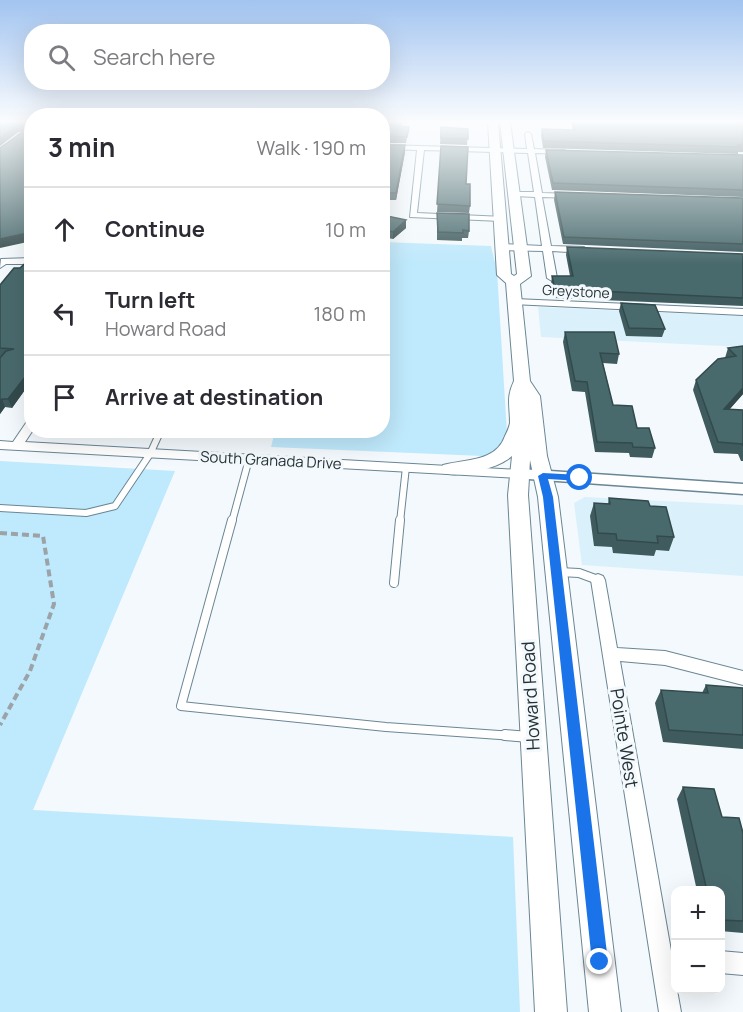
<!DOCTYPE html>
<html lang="en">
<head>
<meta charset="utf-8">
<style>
	:root { --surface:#fff; --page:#f2f2f3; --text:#2b2b33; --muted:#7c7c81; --line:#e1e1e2 }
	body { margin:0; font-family:Manrope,sans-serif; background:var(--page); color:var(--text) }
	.controls { position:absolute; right:18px; bottom:18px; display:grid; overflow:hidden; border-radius:12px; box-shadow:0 6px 24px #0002 }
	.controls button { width:54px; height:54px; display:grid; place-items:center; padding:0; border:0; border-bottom:2px solid var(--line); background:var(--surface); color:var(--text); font:30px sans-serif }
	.stop { position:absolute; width:18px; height:18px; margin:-14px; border:4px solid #1a73e8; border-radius:50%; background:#fff }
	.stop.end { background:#1a73e8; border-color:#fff; box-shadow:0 2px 6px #0008 }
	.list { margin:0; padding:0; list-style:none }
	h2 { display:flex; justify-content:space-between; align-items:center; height:78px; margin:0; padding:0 24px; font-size:26px }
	h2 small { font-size:20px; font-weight:400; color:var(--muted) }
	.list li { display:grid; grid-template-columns:39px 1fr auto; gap:18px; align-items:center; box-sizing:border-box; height:84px; padding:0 24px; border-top:2px solid var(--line) }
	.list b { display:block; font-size:22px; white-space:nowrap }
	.list p { margin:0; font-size:20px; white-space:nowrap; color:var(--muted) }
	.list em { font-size:20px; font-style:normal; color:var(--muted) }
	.icon { flex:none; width:33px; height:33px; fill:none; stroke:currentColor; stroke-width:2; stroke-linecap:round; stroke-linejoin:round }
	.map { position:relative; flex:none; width:743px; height:1012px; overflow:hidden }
	.search { position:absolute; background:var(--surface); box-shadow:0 6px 24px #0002; left:24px; top:24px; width:366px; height:66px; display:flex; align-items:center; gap:15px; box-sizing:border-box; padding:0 21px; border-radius:24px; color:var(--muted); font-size:22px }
	.panel { position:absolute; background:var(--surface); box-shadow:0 6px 24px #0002; left:24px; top:108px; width:366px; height:330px; border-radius:24px }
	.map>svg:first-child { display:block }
	.built { fill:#daf1fc }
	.green { fill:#bfe9fc }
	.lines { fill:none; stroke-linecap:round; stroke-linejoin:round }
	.service-far2-casing { stroke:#6a8694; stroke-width:8 }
	.service-far1-casing { stroke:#6a8694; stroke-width:10 }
	.service-casing { stroke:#6a8694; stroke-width:12 }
	.minor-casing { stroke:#6a8694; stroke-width:2 }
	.tertiary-casing { stroke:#6a8694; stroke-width:3 }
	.secondary-casing { stroke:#6a8694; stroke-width:2 }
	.path { stroke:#9ba3a7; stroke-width:4; stroke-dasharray:7 4; stroke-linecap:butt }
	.service-far2 { stroke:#fff; stroke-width:6 }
	.service-far1 { stroke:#fff; stroke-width:8 }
	.service { stroke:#fff; stroke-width:10 }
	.minor { fill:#fff; fill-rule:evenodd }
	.tertiary { fill:#fff; fill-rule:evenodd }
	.secondary { fill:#fff; fill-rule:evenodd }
	.wall { fill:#3f5b5e }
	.shaded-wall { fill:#334a4c }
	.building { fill:#496a6d; stroke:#334a4c; stroke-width:1.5 }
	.route { fill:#1a73e8 }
	.labels { text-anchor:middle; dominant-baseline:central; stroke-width:6; stroke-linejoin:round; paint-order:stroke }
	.far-street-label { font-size:14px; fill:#263237; stroke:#f3f9fc }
	.street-label { font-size:15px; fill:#263237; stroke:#f3f9fc }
	.near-street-label { font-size:18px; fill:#263237; stroke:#f3f9fc }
</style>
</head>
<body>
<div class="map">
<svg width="743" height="1012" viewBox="0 0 743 1012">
	<rect width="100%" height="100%" fill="#f3f9fc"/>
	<path class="built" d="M538,307L743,316V347L541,337Z
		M585,497L743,505V576L582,565L574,503Z"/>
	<path class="green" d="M383,242L491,246L497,271L507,434L496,452L483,456L271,447L275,431L382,430Z
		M0,461L175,471L33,810L513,837L520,1012H0Z"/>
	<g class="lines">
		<defs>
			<path id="service-far2" d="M0,508L86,513L115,506L150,454L161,430
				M232,522L249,459
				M400,522L406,467"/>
			<path id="service-far1" d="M232,520L181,706L386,727L526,737
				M559,572L579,573L598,580
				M394,583L400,520"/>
			<path id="service" d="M505,735L529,737"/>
			<path id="minor" d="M528,132L531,134L534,149L564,150L568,152L564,154L535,153L542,193L573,194L577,196L573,198L542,197L551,246L584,247L588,250L584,253L552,251L557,278L552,281L547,278L543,251L502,250L498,247L502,244L542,246L535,197L515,196L511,194L515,192H534L528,153L424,150L417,213L504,217L505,219L501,221L410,217L417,150L382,149V145L527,149L525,134Z
				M32,258V264H6L0,268L1,259Z
				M515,299L743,309V315L512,304V300Z
				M32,419L33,430L25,442L520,470L526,474L520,478L0,449V441L13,442L28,420Z
				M598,574L603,576L605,580L617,648L665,651L743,671V685L665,665L620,661L676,979V990H677L681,1012H659L591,580L593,576Z
				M720,951L743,953V975L720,973Z"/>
			<path id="tertiary" d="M520,469L743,484V494L514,478L512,474Z"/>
			<path id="secondary" d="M488,122H498L511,274L514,276L517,274L500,122H510L531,276L520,284L530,381L540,396L547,456L558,497L621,1012H589L538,497L530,460L528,495L567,1012H535L508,495L512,456C499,468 460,478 443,473L441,469L443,465C466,459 496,462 505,436C507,432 509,428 510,423C510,405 506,398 514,381L506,283L497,275Z"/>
		</defs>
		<use href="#service-far2" class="service-far2-casing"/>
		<use href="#service-far1" class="service-far1-casing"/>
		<use href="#service" class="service-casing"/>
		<use href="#minor" class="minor-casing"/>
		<use href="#tertiary" class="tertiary-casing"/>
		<use href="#secondary" class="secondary-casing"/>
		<path class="path" d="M0,533L43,536L54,604L30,671L0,725"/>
		<use href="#service-far2" class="service-far2"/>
		<use href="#service-far1" class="service-far1"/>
		<use href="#service" class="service"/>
		<use href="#minor" class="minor"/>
		<use href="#tertiary" class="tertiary"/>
		<use href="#secondary" class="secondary"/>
	</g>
	<path class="wall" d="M0,122H32V132H18L0,146Z
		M382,122L409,127L406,143H382Z
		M571,122H743V152H738V154L543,148L541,135L542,129L573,130Z
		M441,127L468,129L467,145L440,144Z
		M382,145L405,152L396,200H382Z
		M441,146L466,184L470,206L469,213L437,212Z
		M546,150L743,155V197L552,190L545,157Z
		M555,192L743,198V252L563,244L554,200Z
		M437,213L469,231L468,238H462V241L437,240Z
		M382,215L406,228L393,239L382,237Z
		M567,247L743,254V306L554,298L551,284L552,276H570L566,255Z
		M32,257V380L12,408L5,407L0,414L1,357H0V285L20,268Z
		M621,303L665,329L662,337L626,336L619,311Z
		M565,332L619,354L617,364L603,363L613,405L637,428L655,448L652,458L630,457L629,453L595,452L585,392L572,391L563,342Z
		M743,346V394L729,410H743V461H741L738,454L714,453L693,390L696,380L725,358L728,348Z
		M609,498L650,506L674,537L669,551L656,550L654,556L613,553L612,547L594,546L590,516L594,503L608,504Z
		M706,685L743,688V749L663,742L655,703L661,690L702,693Z
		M683,787L743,833V933L720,931V891H697L677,799Z"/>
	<path class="shaded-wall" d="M16,126L18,132L0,146V138Z
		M405,145V152L396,200V193Z
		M406,220V228L393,239V232Z
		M32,232V241L0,248V239Z
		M32,368V380L12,408L8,399Z
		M743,388V394L720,420L724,409Z
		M2,399L5,407L0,414V401Z"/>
	<path class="building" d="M0,122H32V127L30,125L16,126L0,138Z
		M382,122H401L400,126L409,127L407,137L382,136Z
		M573,122H743V145H738L740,147L544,141L542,129L575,130Z
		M441,127L468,129V139L441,138Z
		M21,133H32V203L27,208H32V232L0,239V148Z
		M382,145H405L396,193H382Z
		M441,146L468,147L466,184H470V206L437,204Z
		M546,150L743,155V190L553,183Z
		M555,192L743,198V244L564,237Z
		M437,213L469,214V231L463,230V233L438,232Z
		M382,215L406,220L393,232L382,229Z
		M567,247L743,254V298L555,289L552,276H573Z
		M32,257V368L8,399H2L0,401V358L6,351L14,349L0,348V285L14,268H20Z
		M621,303L655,305L665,329L629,328Z
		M565,332H614L619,354L600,353L613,405L632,406L637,428H649L655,448L633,447L632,443L597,442L587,382L575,381Z
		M743,346V388L724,409L743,410V446L742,444L718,442L696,380L718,359L736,356L728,348Z
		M609,498L648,501L650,506L666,507L674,537L657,536L658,543L617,540L616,534L598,533L594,503L610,504Z
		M706,685L743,688V735L669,730L661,690L708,693Z
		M683,787L714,789L722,817L739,818L743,833V921L720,920V891H707Z"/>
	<linearGradient id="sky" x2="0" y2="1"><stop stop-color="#a2c4f0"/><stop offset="0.46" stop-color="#fafcfe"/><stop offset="1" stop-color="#fafcfe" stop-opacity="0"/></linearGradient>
	<rect width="743" height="264" fill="url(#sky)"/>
	<path class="route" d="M543,473L580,475L585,478L580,481L548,479L553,497L608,962L605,967L600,969L594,967L592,962L543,497L538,476Z"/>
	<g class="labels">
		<g class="far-street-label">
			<text transform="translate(576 291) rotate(3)">Greystone</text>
		</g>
		<g class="street-label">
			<text transform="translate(271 460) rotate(3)">South Granada Drive</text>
		</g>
		<g class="near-street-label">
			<text transform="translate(530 696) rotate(-93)">Howard Road</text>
			<text transform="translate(625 738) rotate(81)">Pointe West</text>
		</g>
	</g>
</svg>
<div class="controls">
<button>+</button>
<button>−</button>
</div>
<div class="stop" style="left:580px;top:478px"></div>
<div class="stop end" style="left:600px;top:962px"></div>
<div class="search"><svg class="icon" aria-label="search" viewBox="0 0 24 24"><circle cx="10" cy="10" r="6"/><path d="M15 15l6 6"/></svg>Search here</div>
<section class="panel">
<h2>3 min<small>Walk · 190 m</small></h2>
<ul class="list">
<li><svg class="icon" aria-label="ahead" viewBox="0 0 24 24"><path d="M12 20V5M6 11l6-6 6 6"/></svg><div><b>Continue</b></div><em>10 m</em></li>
<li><svg class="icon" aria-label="left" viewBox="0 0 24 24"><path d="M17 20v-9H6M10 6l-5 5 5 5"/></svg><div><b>Turn left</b><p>Howard Road</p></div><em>180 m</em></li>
<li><svg class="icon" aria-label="arrive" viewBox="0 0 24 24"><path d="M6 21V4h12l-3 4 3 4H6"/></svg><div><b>Arrive at destination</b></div></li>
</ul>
</section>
</div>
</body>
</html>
